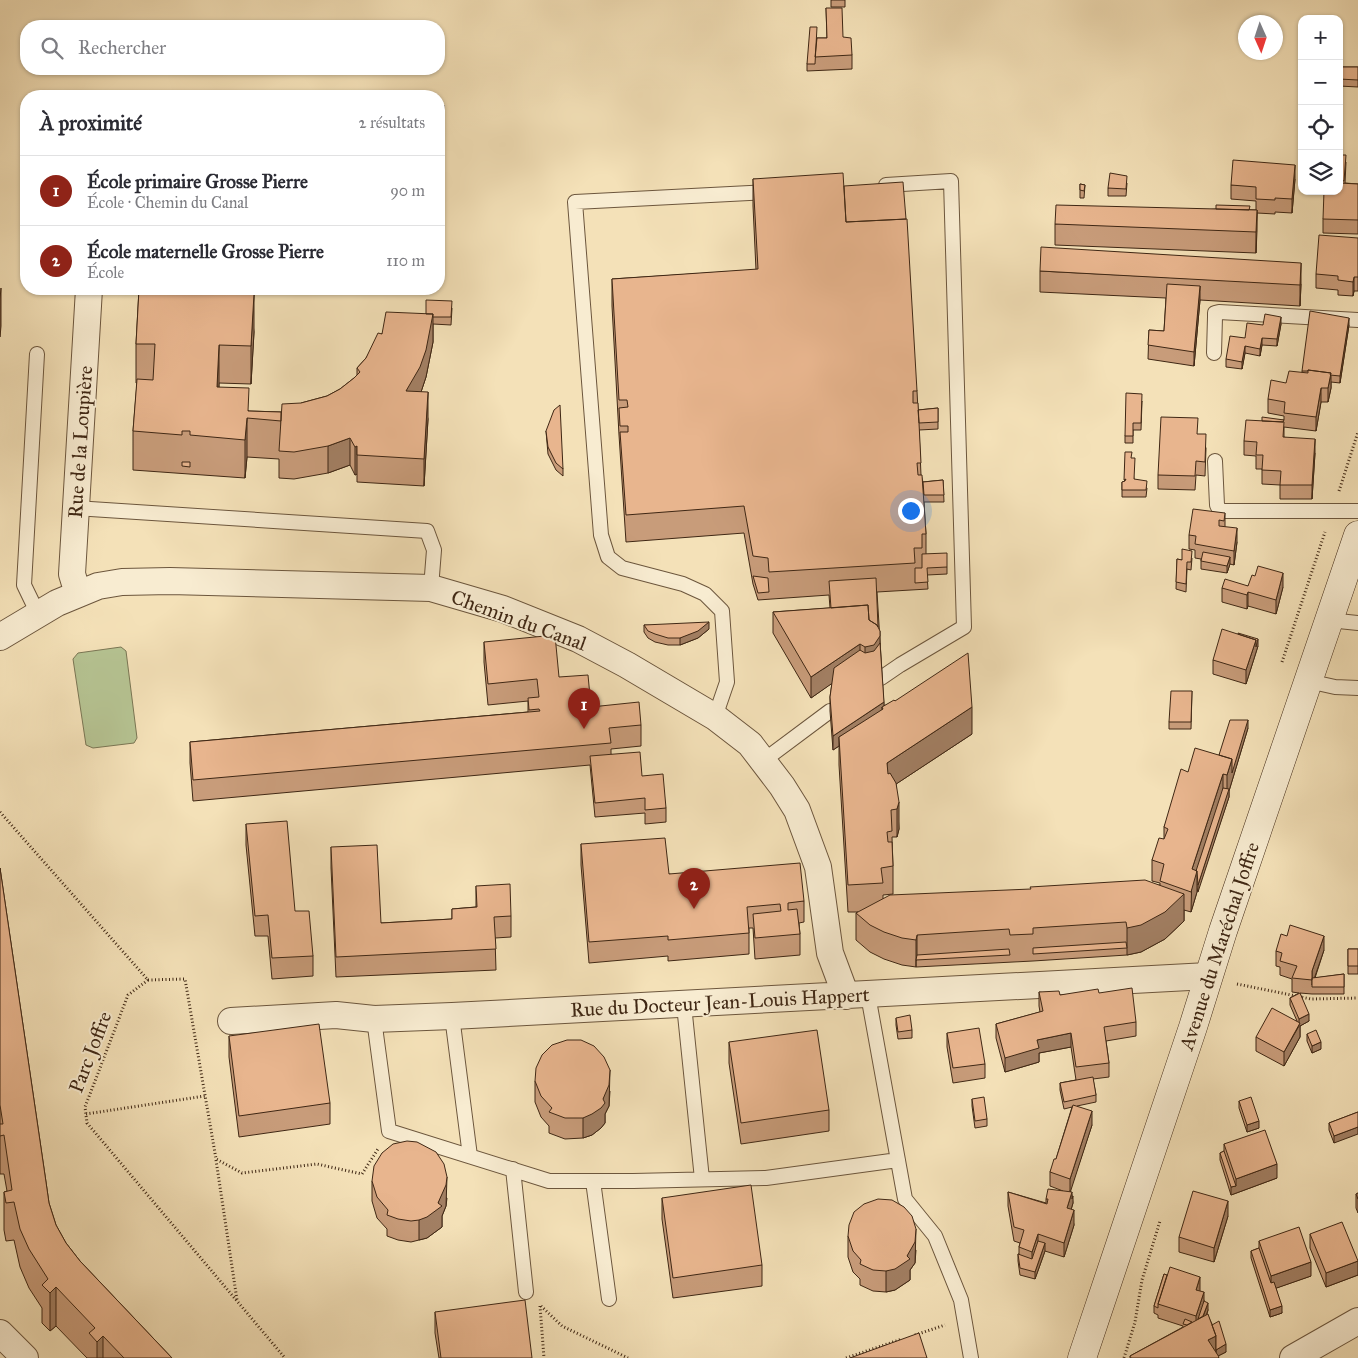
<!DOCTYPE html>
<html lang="fr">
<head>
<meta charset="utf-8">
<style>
	:root { --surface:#fff; --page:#f7f7f7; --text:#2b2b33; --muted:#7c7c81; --line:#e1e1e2; --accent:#8f2418 }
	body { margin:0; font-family:"IM FELL Great Primer",serif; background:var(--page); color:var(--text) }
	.controls { position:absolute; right:15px; top:15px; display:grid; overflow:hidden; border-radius:10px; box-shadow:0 1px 4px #0004 }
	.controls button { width:45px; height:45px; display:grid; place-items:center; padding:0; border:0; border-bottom:1px solid var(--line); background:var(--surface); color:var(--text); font:25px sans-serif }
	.compass { position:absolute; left:1238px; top:15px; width:45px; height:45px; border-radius:50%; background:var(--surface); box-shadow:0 1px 4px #0004; rotate:177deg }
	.you { position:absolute; left:910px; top:510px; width:18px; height:18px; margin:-12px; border:4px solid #fff; border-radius:50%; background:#1a73e8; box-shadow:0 0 0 8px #1a73e833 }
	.badge { display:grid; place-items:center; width:32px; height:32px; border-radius:50%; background:var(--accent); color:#fff; font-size:16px; font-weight:700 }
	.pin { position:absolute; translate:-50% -41px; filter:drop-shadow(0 1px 2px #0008) }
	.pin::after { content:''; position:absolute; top:26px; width:18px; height:15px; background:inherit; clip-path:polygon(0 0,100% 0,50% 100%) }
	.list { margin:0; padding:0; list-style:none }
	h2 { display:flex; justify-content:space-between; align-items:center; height:65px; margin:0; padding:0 20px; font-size:21px }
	h2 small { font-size:16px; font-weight:400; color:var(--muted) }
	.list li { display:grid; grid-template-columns:32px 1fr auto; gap:15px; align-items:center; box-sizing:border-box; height:70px; padding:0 20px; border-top:1px solid var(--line) }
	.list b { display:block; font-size:19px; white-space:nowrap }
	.list p { margin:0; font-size:16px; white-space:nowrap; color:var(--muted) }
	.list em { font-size:16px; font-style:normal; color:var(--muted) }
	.icon { flex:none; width:28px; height:28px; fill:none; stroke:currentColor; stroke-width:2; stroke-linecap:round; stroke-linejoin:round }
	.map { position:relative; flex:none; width:1358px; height:1358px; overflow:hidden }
	.search { position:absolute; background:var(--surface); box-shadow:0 1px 4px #0004; left:20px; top:20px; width:425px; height:55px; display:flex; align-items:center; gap:12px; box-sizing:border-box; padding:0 18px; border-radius:20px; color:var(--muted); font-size:19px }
	.panel { position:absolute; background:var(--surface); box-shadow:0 1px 4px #0004; left:20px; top:90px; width:425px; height:205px; border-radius:20px }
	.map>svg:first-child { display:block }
	.green { fill:#b6c493; stroke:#7a7654 }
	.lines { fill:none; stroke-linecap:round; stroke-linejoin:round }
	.service-casing { stroke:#6c563d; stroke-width:16 }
	.minor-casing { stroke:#6c563d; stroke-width:28 }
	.secondary-casing { stroke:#3f2714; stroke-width:29 }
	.path { stroke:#3f2714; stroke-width:3; stroke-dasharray:1 2.5; stroke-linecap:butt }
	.service { stroke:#f8ecd1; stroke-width:14 }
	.minor { stroke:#f8ecd1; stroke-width:26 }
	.secondary { stroke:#f8ecd1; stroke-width:28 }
	.wall { fill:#c89c7a; stroke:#3f2714 }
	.shaded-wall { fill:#a27f63; stroke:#3f2714 }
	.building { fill:#e8b58e; stroke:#3f2714 }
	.labels { text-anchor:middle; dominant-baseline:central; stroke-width:4; stroke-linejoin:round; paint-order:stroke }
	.street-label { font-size:20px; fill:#3f2714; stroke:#f8ecd1 }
</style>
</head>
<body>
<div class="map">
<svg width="1358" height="1358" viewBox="0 0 1358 1358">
	<rect width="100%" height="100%" fill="#f4e1b8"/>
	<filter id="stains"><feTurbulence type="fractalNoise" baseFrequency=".004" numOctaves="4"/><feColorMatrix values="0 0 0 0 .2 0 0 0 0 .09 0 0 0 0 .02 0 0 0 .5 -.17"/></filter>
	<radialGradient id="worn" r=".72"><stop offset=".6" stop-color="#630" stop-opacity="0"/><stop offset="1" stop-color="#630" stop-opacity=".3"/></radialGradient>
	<path class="green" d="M121,647L126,651L137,738L134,743L93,748L86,745L73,659L78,653Z"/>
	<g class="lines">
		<defs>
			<path id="service" d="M1214,353L1215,317V313L1219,312L1358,320
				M37,354L24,585L38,614
				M1215,461L1217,505L1219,509L1223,511H1358
				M75,508L427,531L434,550L431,588
				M1329,620L1358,623
				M881,678L900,665L964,627L951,181L886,185
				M1308,681L1335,687L1358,688
				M715,717L727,682L722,611L705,594L683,584L622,568L608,557L601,535L575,202L770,192
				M763,761L830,711
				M868,995L905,1199L935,1236L961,1300L971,1358
				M684,1005L702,1179
				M452,1016L470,1156
				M374,1019L389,1131L549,1181H633L766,1178L898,1160
				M513,1169L526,1292
				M593,1181L609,1299"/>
			<path id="minor" d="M78,594L72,574L89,289
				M0,637L57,603L98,586L122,582L170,581L431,588L503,609L578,639L627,665L715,717L750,744L782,786L797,810L818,867L830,953L846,996
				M231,1021L336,1015L374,1019L452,1016L1208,976
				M0,1333L25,1358
				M1293,1358L1358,1321"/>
			<path id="secondary" d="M1082,1358L1193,1027L1223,931L1358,535"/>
		</defs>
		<use href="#service" class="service-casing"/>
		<use href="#minor" class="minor-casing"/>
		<use href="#secondary" class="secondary-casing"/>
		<path class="path" d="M1339,491L1358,432
			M1282,662L1325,532
			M0,812L148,980
			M148,980L128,995L85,1107L87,1123L285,1358
			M148,980L185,979L216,1159L242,1173L317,1164L362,1174L378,1149
			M1237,984L1311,999L1358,998
			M86,1114L205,1096
			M216,1160L237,1300
			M540,1306L544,1358
			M541,1306L562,1326L628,1358
			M915,1335L945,1325
			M846,1358L902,1339
			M1124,1358L1135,1322L1142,1280L1160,1221"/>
		<use href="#service" class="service"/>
		<use href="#minor" class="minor"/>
		<use href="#secondary" class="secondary"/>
	</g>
	<path class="wall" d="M831,0H845V7H831Z
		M826,8L852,55V69L807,71V64L817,38H827Z
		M1339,67H1358V87L1339,86Z
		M439,104L444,143L439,236Z
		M1339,155L1346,162L1345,183L1358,184V234L1323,233V219L1339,191Z
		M753,179L844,186L917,391L918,410L938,408V429L919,430L921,475L923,482L943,480L944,502H924L926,534V554L947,567V574L927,575L928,589L877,592L884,706L895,701L972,734L896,784L899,829L897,837H892L893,866V894L883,895V899L1160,885V883L1152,881V860L1164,839V827L1188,772L1219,755L1248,728L1229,791V797L1197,892L1191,912L1184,910V921L1165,939L1141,952L1127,955L1033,961L916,967L902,965L884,959L870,952L856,940V913L858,912H848L839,765V746L833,750L830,711V697L832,683L811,698L773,633V612L830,608L829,595L758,600L753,584L744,533L626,542L619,435L612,306V279L756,270L753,206Z
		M1295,179L1292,213L1275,212V214L1257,213L1256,253L1055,245V224L1216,209L1256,210V201L1231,199V185Z
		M1127,183L1126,196H1108V188Z
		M1080,184L1085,185L1084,198H1080Z
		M1358,238V291H1354L1353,296L1338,295V290L1316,288V274Z
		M1040,271L1301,284L1300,306L1200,300L1194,366L1148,359L1149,330L1164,331L1166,298L1040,292Z
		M139,289H239L236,293H248L244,289H255L249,293L254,332L251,384L219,383V387L249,411L281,412V426L301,403L327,396L340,389L354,378L357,375V368L366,358L381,334L426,314L452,308L451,325L433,324V342L426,377L421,392L428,419L424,486L357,482V474L355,475L350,465L328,473L294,479L279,478V459L247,457L245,478L133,470V431L137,383H136V344Z
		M405,289H436V290Z
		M1281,324L1277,346L1262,345L1260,356L1245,353L1242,369L1226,367V359L1245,338L1263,325Z
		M1349,325L1340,383L1331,382V388L1328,402H1321L1316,431L1284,427V437L1315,453L1312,499H1280V485L1262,484V469H1256V456L1244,455V441L1262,421L1284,420V416L1268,413V399L1286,383L1302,373V371Z
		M1142,401L1141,430H1133V443H1125V436Z
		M546,431L563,469V476L556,470L548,454Z
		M1198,434L1206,448L1205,476L1196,475L1195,490L1158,489V475Z
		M1132,458L1134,480L1147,488L1146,497H1122V482H1124Z
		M1225,513V527L1237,542L1234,565L1230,564L1227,573L1201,569V559L1195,558V550L1189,549V535Z
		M1192,558L1191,570L1187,569L1186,592L1176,589L1177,559L1182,560Z
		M1248,586L1283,587L1276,614L1248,606L1247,609L1222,602V588Z
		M644,625L709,629L698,638L680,645H668L655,642L648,638L644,632Z
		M484,642L559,677L591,707L641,725V746L611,749V754L642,776L666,808V822L645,824V813L595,817L590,765L193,801L190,763V742L528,712V701L488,705L484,662Z
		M1258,646L1246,684L1213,674V660Z
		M1192,691L1191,729H1169V722Z
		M246,824L313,956V976L272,979L268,936H255L246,845Z
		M581,844L669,874L804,901V922L799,923L800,934V955L755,959L753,928H749V954L668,961V956L589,963L581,865Z
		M331,847L381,923L452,919V909L476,907V886L511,916V937L495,938L496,970L336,977L331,868Z
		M0,868L46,1182L49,1203L56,1225L66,1243L80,1261L172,1358H87L56,1326L50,1331L42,1323V1308L29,1288L20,1267L14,1240L6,1241L4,1230V1192L7,1191L4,1174H0Z
		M1348,949H1358V974H1348Z
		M1324,950L1315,978L1344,974V994H1312L1300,993L1309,1021L1300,1026V1037L1284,1066L1256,1051V1037L1297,1021L1290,1005V998L1299,993L1292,992V979L1280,975V967L1276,966V951Z
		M1039,992L1060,995L1099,993L1136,1022V1036L1106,1041L1109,1063V1077L1093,1079L1096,1095V1102L1077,1106L1092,1125L1070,1191L1072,1195L1073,1203L1071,1210L1074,1225L1064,1257L1045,1251L1035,1279L1020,1275L1018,1261V1254H1019V1247L1020,1243L1014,1241L1008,1206V1192L1046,1203V1199L1063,1191L1050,1186V1172L1056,1159L1072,1107L1064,1109L1060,1090V1083L1076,1080L1071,1047L1039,1053V1062L1005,1072L996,1038V1024L1040,1012L1039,1006Z
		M896,1018L912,1030V1038L898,1039L896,1025Z
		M947,1033L985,1064V1078L953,1083L947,1047Z
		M1307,1034L1321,1049L1312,1053L1307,1041Z
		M229,1036L330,1103V1124L239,1137L229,1057Z
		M729,1042L829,1110V1131L741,1144L729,1063Z
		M535,1081L610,1091L609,1106L605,1114V1123L601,1128L592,1135L583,1138L565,1139L549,1133V1126L541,1117L535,1102Z
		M972,1099L987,1119V1126L975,1128L972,1106Z
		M1239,1101L1259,1128L1247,1132L1239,1108Z
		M1358,1112L1334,1143L1329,1130V1123Z
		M1224,1144L1277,1178L1231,1195L1220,1160V1153L1224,1151Z
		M372,1181L447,1198L446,1206L442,1216V1227L427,1238L411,1242L398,1240L387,1236V1229L377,1218L372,1201Z
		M1358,1193V1213L1356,1208V1194Z
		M662,1198L762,1265V1286L673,1298L662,1219Z
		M1228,1216L1214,1262L1179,1252V1237Z
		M1310,1234L1358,1275L1326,1287L1310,1248Z
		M848,1236L916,1250L915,1263L910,1270V1280L895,1290L886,1292L873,1291L860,1285V1279L853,1272L848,1257Z
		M1259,1241L1311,1276L1276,1288L1282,1313L1270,1317L1251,1258V1251L1259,1248Z
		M1164,1274L1200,1291L1208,1310L1207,1314L1226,1352L1218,1356L1219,1358H1130V1356L1183,1327V1326L1158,1318V1315L1154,1313V1306Z
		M435,1312L532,1358H439L435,1333Z"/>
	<path class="shaded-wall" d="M444,105V143L441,187V148Z
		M441,156V194L439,236V197Z
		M1295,165V179L1292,213V199Z
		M1257,210V231L1256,253V232Z
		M1301,263V284L1300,306V285Z
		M1354,277V291L1353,296V282Z
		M1200,286V300L1194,366V352Z
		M1,288V326L0,337V299Z
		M223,289H239L231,298L222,292Z
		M249,289H255L249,294Z
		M254,294V332L251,384V346Z
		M433,314V342L426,377L420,395L406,391Z
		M1281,317V324L1277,346V339Z
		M1349,318V325L1340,383V376Z
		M1262,338V345L1260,356V349Z
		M219,345V383L217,425V387Z
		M1245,346V353L1242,369V362Z
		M1331,373V388L1328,402V388Z
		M1321,388V402L1316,431V417Z
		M428,392V419L424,486V459Z
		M247,418V457L245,478V440Z
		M350,438V465L328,473V446Z
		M1315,439V453L1312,499V485Z
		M357,446V474L355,475V447Z
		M1237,528V542L1234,565V551Z
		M1230,557V564L1227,573V566Z
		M1283,573V587L1276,614V600Z
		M1248,592V606L1247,609V595Z
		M709,622V629L698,638L680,645V638Z
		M880,631V652L865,667V647Z
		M1258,639V646L1246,684V670L1256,640Z
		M860,644V664L811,698V677Z
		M884,702V716L882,707V717L839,737V746L833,750V736Z
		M972,707V734L887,790V763Z
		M1248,720V728L1229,791V797L1198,892V885L1227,794V775L1232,759Z
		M1223,774V795L1197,875V892L1191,912L1192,869Z
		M899,802V829L897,837V809Z
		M1184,894V921L1165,939L1141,952L1127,955V928Z
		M917,935V960H916V967V940Z
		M1324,936V950L1312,985V971Z
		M1309,1014V1021L1300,1026V1037L1284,1066V1052L1299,1026V1019Z
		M1071,1033V1047L1039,1053V1062L1005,1072V1058L1037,1040Z
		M1321,1042V1049L1312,1053V1046Z
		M610,1070L609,1106L605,1114V1123L601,1128L592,1135L583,1138V1118L603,1099Z
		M1092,1111V1125L1070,1193V1179Z
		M1259,1121V1128L1247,1132V1125Z
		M1358,1127V1134L1334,1143V1136Z
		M1277,1164V1178L1231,1195V1187L1236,1186V1179Z
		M447,1177L446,1206L442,1216V1227L427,1238L419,1240V1220L438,1203Z
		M1072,1192V1199L1073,1196V1203L1067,1223V1208Z
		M1228,1201V1216L1214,1262V1248Z
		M1074,1210V1225L1064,1257V1243Z
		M916,1229L915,1263L910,1270V1280L895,1290L886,1292V1271L907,1256Z
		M1038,1234V1248L1032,1266V1252Z
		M1045,1243V1251L1035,1279V1272Z
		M1358,1261V1275L1326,1287V1273Z
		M1311,1262V1276L1271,1290V1276Z
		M1200,1277V1291L1196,1304V1290Z
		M56,1287V1326L50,1331V1293Z
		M1204,1292V1306L1196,1330V1316Z
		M1208,1303V1310L1202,1327V1320Z
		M1282,1306V1313L1270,1317V1310Z
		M103,1336V1358H97V1342Z
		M1216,1336V1357L1208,1340Z
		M1226,1344V1352L1216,1357V1350Z"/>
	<path class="building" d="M826,8H842L843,37L851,38L852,55L815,57L817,38H827Z
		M810,27H817L815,64H807Z
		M1339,67H1358V80L1339,79Z
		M329,94L365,96H329Z
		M439,104L444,105L441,148H439Z
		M1339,155H1346L1344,181L1339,180Z
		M439,156H441L439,197Z
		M1233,160L1295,165L1292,199L1275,198V200L1256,199V187L1231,185Z
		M843,173L846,222L907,219L917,391H913V403H918L921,463H917L918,475H922L926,534H922V548H914L915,563L769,572L768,558L753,556L744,506L626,515L620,432H628V426H620L619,408L628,407L627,400H619L612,279L758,269L753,179Z
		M1110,173L1127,176L1126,189L1108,188Z
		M903,182L906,219L846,222L844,186Z
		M1339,183L1358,184V220L1323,219L1324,191H1339Z
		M1080,184L1085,185L1084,191L1080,190Z
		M1056,205L1257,210L1256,232L1055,224Z
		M1216,205L1250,206L1249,210L1216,209Z
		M1319,235L1358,238V277H1354L1353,282L1338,280V276L1316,274Z
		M1041,247L1301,263L1300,285L1040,271Z
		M1167,284L1200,286L1194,352L1148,345L1149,330L1164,331Z
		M139,289H223L222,292L254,294L251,346L219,345L217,387L249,388L248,411L281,412V421L247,418L245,440L190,435V431H182V435L133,431L137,379L153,380L155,344H136Z
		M426,300L452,301L451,317H433V314H426Z
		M1310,311L1349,318L1340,376L1330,375L1331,373L1308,370V371H1302Z
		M386,312L433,314L426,350L420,367L406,391L428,392L424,459L357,455V446L355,447L350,438L328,446L294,452L279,451L282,404L301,403L327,396L340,389L354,378L360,372L357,368L366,358L378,333L382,334Z
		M1265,314L1281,317L1277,339L1262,338L1260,349L1245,346L1242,362L1226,359L1230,336L1245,338L1247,323L1263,325Z
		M1308,370L1331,373L1328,388H1321L1316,417L1284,413L1285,402L1268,399L1271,380L1286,383L1289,371L1308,373Z
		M1126,393L1142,394L1141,423H1133V436H1125Z
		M560,405L563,469L556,463L548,447L546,431L554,410Z
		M938,408V422L919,423L918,410Z
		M1161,417L1198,418L1197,434H1206L1205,462L1196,461L1195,476L1158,475Z
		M1262,417L1284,420L1283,422L1262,421Z
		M1246,420L1284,422L1283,437L1315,439L1312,485H1280L1281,471L1262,470L1263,455H1256L1257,442L1244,441Z
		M1125,452H1132L1131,458H1135L1134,479L1147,481L1146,490H1122V482L1125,481L1126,479L1124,480Z
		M182,462H190V467L182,466Z
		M943,480L944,495H924L923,482Z
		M1193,509L1225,513L1224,521L1219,520V526L1237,528L1234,551L1195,544L1196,536L1189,535Z
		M1182,549L1192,551L1191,562H1187L1186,584L1176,582L1177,559L1182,560Z
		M1203,552L1230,557L1227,566L1201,561Z
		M947,553V567L927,568L928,582L915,583V568H922V554Z
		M1258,566L1283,573L1276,600L1248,592L1247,595L1222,588L1225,579L1248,586L1252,575L1255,576Z
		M753,576L768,578L769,592L758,593Z
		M876,578L878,627L877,625L869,620L868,605L831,608L829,581Z
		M868,605L869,620L877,625L880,631V636L874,645L865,647L860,644L811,677L773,612Z
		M709,622L698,631L680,638H668L655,634L648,631L644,625Z
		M1222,629L1256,640L1246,670L1213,660Z
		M1238,633L1258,639L1256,647V640L1238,634Z
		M555,635L559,677L588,675L591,707L639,702L641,725L609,728L611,743L193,780L190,742L540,711L539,709L529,710L528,698L539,697L537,679L488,684L484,642Z
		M880,643L884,702L833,736L830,697L834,668L860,650L865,653L874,651Z
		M968,653L972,707L887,763L888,774L890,773L896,783L899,802L897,809L891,810L892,831L887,832L888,842H892L893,866L881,868L883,883L848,885L839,737L883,709L882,707L894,700L895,701Z
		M1171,691H1192L1191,722H1169Z
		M1230,720H1248L1232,773V759L1219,755Z
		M1195,748L1232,759L1227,775L1223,774L1192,869L1197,871L1191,892L1160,881L1164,864L1152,860L1159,838L1164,839L1168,829L1164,827L1181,769L1188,772Z
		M640,752L642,776L663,774L666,808L645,810V798L595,803L590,756Z
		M1223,788L1229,789L1198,885L1197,871H1196Z
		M287,821L295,911H309L313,956L272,958L268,915L255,916L246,824Z
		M665,838L669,874L800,863L804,901L788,903V910L797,909L800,934L755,938L753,914L781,911L780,904L747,907L749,933L668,940V936L589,942L581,844Z
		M377,845L381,923L452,919V909L477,907L476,886L510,884L511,916L494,917L496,949L336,957L331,847Z
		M0,868L46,1182L49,1203L56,1225L66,1243L80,1261L172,1358H124L103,1336L97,1342L89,1333L95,1328L56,1287L50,1293L42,1285L48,1279L29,1249L20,1229L14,1202L6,1203L4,1192L12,1190L4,1135L0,1136V1124H3L0,1105Z
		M1145,880L1184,894L1165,912L1141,925L1127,928L1126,922L1033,928V934L1010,935L1009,929L917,935L916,940L902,938L884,932L870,925L856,913L890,895L1031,889L1030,887Z
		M1290,925L1324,936L1312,971V980L1292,978L1297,966L1280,961L1282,953L1276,951L1281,934L1287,936Z
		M1126,942L1127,948L1033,954V948Z
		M1009,949L1010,955L916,960L917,955Z
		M1348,949H1358V966H1348Z
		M1344,974V987H1312V978Z
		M1132,988L1136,1022L1104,1027L1109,1063L1076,1067L1071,1033L1037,1040L1039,1048L1005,1058L996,1024L1043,1011L1039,992L1059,991L1060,995L1098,989L1099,993Z
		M1300,993L1309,1014L1299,1019L1290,998Z
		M1272,1008L1300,1023L1284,1052L1256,1037Z
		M910,1015L912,1030L898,1032L896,1018Z
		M319,1024L330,1103L239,1116L229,1036Z
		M979,1028L985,1064L953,1068L947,1033Z
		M817,1030L829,1110L741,1123L729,1042Z
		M1316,1030L1321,1042L1312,1046L1307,1034Z
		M567,1040H581L594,1046L604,1057L610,1070L609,1085L603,1099L605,1103L601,1108L592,1114L583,1118H565L549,1112L552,1108L541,1096L535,1081L536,1068L542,1055L552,1045Z
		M1093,1077L1096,1095L1064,1102L1060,1083Z
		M984,1097L987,1119L975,1121L972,1099Z
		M1251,1097L1259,1121L1247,1125L1239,1101Z
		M1073,1105L1092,1111L1070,1179L1050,1172L1054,1159H1056Z
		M1358,1112V1127L1334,1136L1329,1123Z
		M1265,1130L1277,1164L1236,1179L1224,1144Z
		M407,1141L417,1142L436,1152L444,1164L447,1177L446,1185L438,1203L442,1206L427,1217L419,1220L411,1221L398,1219L387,1215L388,1210L377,1197L372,1181L374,1166L382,1153L393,1144Z
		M1224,1151L1236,1186L1231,1187L1220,1153Z
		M751,1185L762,1265L673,1278L662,1198Z
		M1048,1189L1072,1192L1067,1208L1074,1210L1064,1243L1038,1234L1032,1252L1019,1247L1024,1230L1014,1227L1008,1192L1047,1204L1048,1199H1046Z
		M1193,1191L1228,1201L1214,1248L1179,1237Z
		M1358,1193V1199L1356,1194Z
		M878,1199L892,1200L904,1207L912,1216L916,1229L915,1242L907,1256L910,1259L895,1269L886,1271L873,1270L860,1264L861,1260L853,1251L848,1236L849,1225L854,1212L864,1204Z
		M1342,1222L1358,1261L1326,1273L1310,1234Z
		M1299,1227L1311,1262L1271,1276L1259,1241Z
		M1038,1241L1045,1243L1035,1272L1020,1268L1018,1254L1032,1259Z
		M1259,1248L1271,1283L1274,1282L1282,1306L1270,1310L1251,1251Z
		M1170,1267L1200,1277L1196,1290L1204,1292L1196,1316L1158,1304Z
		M1164,1274L1167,1275L1158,1304V1308L1154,1306Z
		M525,1300L532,1358H441L435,1312Z
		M1204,1301L1208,1303L1203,1316L1198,1319Z
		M1208,1314L1216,1336L1208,1340L1219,1357L1218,1358H1131L1130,1356Z
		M1185,1319L1192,1322L1187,1325L1183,1324Z
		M1219,1321L1226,1344L1216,1350V1336L1212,1325Z
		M919,1333L927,1358H850Z"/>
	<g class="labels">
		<g class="street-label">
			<text transform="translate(80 442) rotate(-86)">Rue de la Loupière</text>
			<text transform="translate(519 620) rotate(20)">Chemin du Canal</text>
			<text transform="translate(1219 946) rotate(-72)">Avenue du Maréchal Joffre</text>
			<text transform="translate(720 1002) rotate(-3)">Rue du Docteur Jean-Louis Happert</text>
			<text transform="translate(90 1052) rotate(-69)">Parc Joffre</text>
		</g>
	</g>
	<rect width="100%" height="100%" filter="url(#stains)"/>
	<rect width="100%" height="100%" fill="url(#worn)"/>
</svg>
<div class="controls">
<button>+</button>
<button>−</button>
<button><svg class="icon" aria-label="locate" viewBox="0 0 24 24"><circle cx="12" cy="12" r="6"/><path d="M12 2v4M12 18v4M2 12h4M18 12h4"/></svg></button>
<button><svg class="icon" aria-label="layers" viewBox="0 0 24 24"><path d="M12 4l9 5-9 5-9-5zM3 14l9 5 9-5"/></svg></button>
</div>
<svg class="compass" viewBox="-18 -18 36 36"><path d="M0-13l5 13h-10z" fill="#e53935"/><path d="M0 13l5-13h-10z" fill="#7c7c81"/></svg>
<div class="you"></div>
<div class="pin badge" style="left:584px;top:729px">1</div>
<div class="pin badge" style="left:694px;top:909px">2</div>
<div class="search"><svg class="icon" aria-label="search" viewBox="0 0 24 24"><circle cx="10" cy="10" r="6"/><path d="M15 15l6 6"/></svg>Rechercher</div>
<section class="panel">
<h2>À proximité<small>2 résultats</small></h2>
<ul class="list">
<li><span class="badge">1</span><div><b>École primaire Grosse Pierre</b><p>École · Chemin du Canal</p></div><em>90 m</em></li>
<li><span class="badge">2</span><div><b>École maternelle Grosse Pierre</b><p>École</p></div><em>110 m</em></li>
</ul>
</section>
</div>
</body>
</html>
